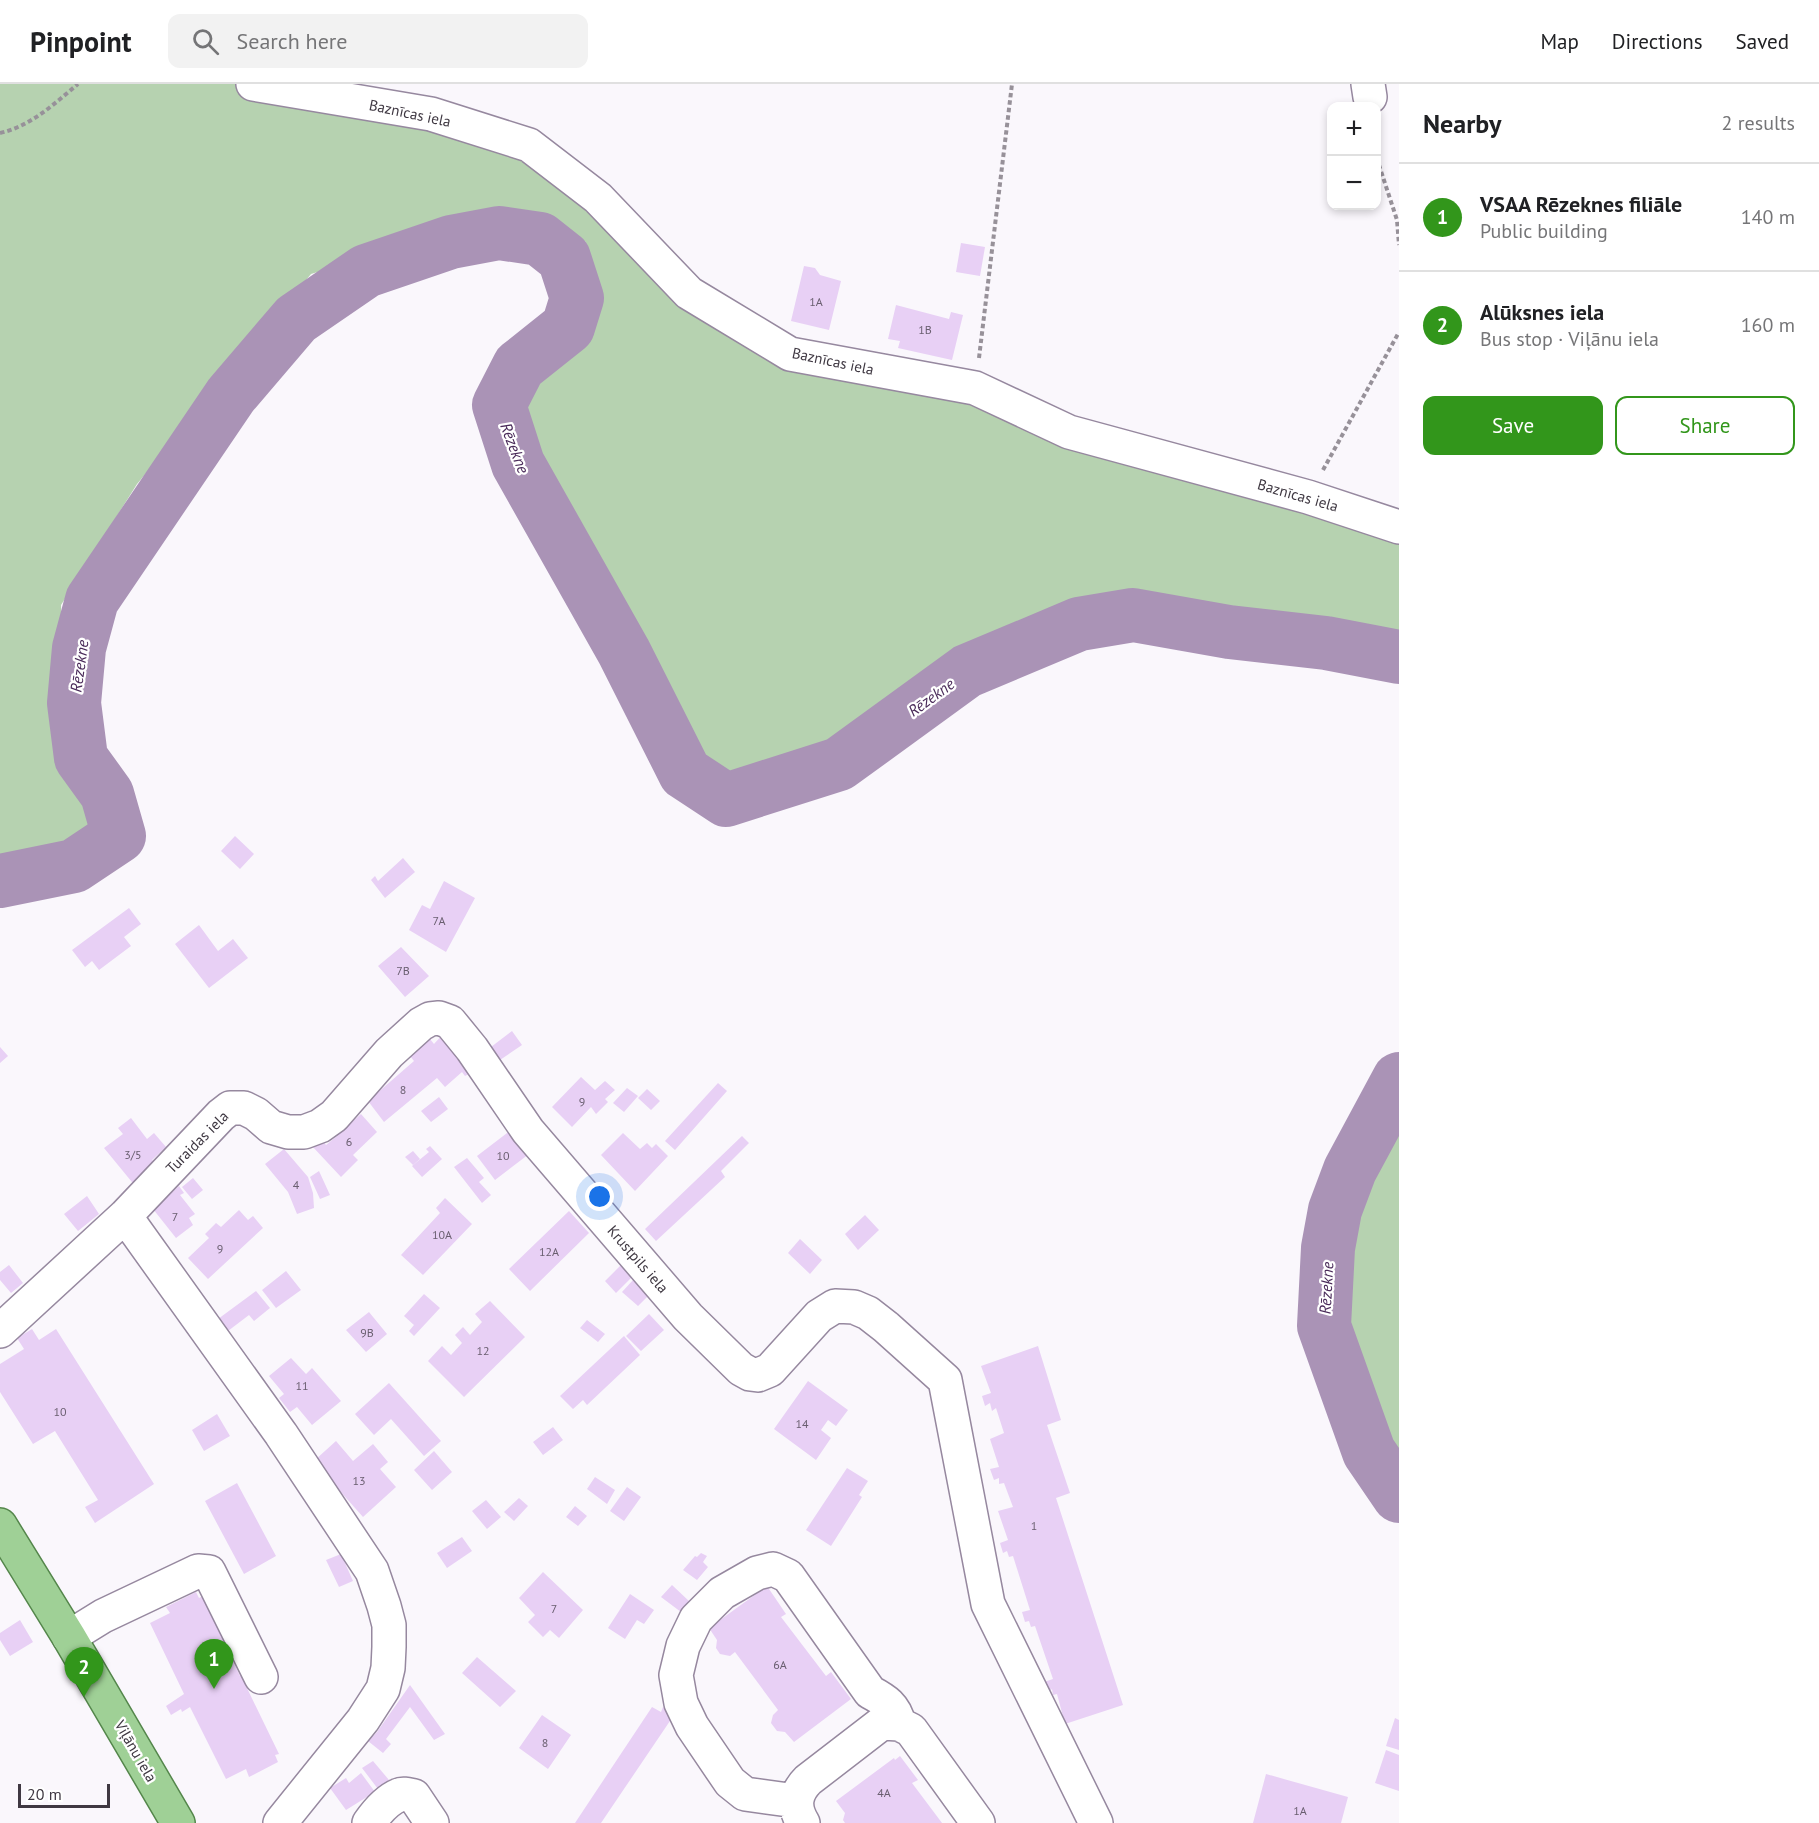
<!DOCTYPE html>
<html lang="en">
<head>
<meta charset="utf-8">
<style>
	:root { --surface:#fff; --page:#f2f2f2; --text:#202124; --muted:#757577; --line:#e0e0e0; --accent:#32961b }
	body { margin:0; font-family:"PT Sans",sans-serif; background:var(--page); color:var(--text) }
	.controls { position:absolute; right:18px; top:18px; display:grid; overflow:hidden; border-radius:12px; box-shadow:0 3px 9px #0003 }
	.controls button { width:54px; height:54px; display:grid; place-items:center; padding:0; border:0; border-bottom:2px solid var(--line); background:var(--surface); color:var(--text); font:30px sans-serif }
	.scale { position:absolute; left:18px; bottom:15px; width:92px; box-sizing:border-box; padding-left:6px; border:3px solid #3f3842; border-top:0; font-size:16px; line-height:21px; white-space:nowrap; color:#3f3842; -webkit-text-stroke:4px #fff; paint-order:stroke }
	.you { position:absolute; left:600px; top:1113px; width:21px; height:21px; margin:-15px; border:4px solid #fff; border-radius:50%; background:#1a73e8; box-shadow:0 0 0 9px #1a73e833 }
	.badge { display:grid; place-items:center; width:39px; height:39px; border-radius:50%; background:var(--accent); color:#fff; font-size:20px; font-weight:700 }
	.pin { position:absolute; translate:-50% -50px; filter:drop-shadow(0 2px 3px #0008) }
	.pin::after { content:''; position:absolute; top:32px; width:21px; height:18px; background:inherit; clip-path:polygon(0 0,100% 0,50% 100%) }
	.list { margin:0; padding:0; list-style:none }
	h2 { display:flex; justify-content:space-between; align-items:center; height:78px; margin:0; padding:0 24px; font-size:26px }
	h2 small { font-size:20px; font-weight:400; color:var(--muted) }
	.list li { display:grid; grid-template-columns:39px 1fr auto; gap:18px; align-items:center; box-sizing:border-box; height:108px; padding:0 24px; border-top:2px solid var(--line) }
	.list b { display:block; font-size:22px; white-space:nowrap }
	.list p { margin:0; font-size:20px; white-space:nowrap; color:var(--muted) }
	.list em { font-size:20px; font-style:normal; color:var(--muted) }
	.actions { display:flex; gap:12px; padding:18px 24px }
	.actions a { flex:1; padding:14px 0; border:2px solid var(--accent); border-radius:12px; text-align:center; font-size:21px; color:var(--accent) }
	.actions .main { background:var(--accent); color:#fff }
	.icon { flex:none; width:33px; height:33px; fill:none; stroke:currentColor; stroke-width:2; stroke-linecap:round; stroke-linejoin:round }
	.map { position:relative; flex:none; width:1399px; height:1739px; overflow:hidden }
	header { display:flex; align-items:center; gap:36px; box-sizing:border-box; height:84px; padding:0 30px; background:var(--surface); border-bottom:2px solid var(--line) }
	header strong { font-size:28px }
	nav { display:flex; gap:33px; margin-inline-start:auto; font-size:21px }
	.search { width:420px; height:54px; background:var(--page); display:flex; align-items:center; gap:15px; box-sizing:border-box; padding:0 21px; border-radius:12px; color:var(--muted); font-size:22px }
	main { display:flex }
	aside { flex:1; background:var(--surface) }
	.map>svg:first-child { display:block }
	.green { fill:#b6d2b0 }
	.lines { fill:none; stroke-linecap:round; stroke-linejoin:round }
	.river { stroke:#aa93b6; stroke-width:54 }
	.building { fill:#e8d0f5 }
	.minor-casing { stroke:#96889f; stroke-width:36 }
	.major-casing { stroke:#54864b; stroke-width:36 }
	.path { stroke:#979199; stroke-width:4; stroke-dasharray:4.5 3; stroke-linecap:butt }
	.minor { stroke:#fff; stroke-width:33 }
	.major { stroke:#9fd096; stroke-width:33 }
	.labels { text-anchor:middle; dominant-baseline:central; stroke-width:4.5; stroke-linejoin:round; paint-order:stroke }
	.number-label { font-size:12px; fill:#695e6f }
	.street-label { font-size:15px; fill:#3f3842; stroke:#fff }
	.water-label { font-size:16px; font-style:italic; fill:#492a59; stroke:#fff }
</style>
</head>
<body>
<header>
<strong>Pinpoint</strong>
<div class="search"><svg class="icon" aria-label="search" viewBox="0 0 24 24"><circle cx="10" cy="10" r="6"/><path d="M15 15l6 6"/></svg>Search here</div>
<nav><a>Map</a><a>Directions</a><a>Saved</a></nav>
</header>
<main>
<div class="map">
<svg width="1399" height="1739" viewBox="0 0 1399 1739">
	<rect width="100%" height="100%" fill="#faf7fc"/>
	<path class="green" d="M0,0H277L529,61L790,270L975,304L1399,446V573L1394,571L1134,531L1079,540L967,587L839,680L726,716L685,689L624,568L518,380L499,321L586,251V158L511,129L311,190L137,400L61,521L66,682L81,674L119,752L0,772Z
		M1399,997V1392L1351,1322L1327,1175L1389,1013Z"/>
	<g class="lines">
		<path class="river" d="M0,797L74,782L119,752L107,710L81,674L74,619L79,564L92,516L231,311L296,235L366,187L451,158L499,149L540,155L564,174L577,214L568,243L519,282L499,321L518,380L624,568L685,689L726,716L839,680L967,587L1079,540L1133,531L1229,548L1326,559L1399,573
			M1399,995L1350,1086L1335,1126L1328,1164L1324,1242L1369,1368L1399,1412"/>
	</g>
	<path class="building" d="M961,159L985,163L980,192L956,188Z
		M804,182L815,184L820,191L841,197L829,246L791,237Z
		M896,221L949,235L951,228L963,231L952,276L898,264L900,257L888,255Z
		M235,752L254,770L240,785L221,767Z
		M403,774L415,788L385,814L371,796L375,792L378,797Z
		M444,797L475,814L446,868L409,846L422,821L430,825Z
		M129,824L141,840L124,853L131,862L99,886L92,877L85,883L72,866Z
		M199,841L218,867L233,855L248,874L209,904L175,860Z
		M401,863L429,892L405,913L378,882Z
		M512,947L522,961L500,976L491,963Z
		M443,950L469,990L465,992L462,988L445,1003L437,994L384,1038L368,1017L414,977L410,972L430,955L434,960Z
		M0,963L8,972L0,979Z
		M581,993L595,1006L605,997L615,1006L605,1015L608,1018L596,1030L591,1023L572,1043L552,1023Z
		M718,999L727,1007L675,1066L665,1057Z
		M627,1004L638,1012L624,1028L613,1019Z
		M647,1005L660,1017L651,1026L638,1014Z
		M439,1013L448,1025L431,1038L421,1027Z
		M361,1030L377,1048L353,1071L358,1076L341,1093L312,1062L320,1053L326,1061L337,1052L332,1048L337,1043L342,1047Z
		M131,1034L147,1055L154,1049L166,1063L152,1076L160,1083L136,1103L104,1064L123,1050L118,1044Z
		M511,1046L529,1070L495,1096L477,1072Z
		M623,1049L640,1065L647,1059L652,1064L656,1060L668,1072L635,1107L601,1071Z
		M742,1052L749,1059L721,1087L725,1093L656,1157L645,1145Z
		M430,1062L442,1075L422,1093L412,1082L429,1068L426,1065Z
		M284,1065L308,1093L313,1109L314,1124L297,1130L288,1108L265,1080Z
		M413,1067L420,1075L413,1081L405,1073Z
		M467,1074L484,1094L479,1098L491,1111L482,1119L454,1083Z
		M319,1087L330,1111L320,1115L310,1093Z
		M193,1094L203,1106L192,1115L182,1103Z
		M179,1102L184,1109L180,1111L195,1130L189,1134L193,1141L176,1154L153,1125Z
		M87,1112L99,1130L78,1147L64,1130Z
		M445,1114L472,1140L423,1191L401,1171L440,1129L436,1124Z
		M239,1126L248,1136L253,1132L263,1144L208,1195L188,1174L209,1154L205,1150L216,1139L221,1143Z
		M569,1127L589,1149L530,1207L509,1185Z
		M865,1131L879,1146L858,1166L845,1150Z
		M800,1155L822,1176L810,1190L788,1169Z
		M622,1180L633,1192L616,1209L605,1197Z
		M9,1181L23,1199L11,1209L0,1196V1188Z
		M286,1187L301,1206L276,1224L262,1206Z
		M633,1196L649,1211L638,1222L622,1208Z
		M256,1207L270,1224L254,1237L249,1231L228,1247L218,1235Z
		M424,1210L440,1224L414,1252L409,1247L414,1241L404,1232Z
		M490,1217L525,1253L464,1313L428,1277L442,1262L451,1271L462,1259L455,1251L463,1243L470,1251L482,1238L475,1230Z
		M369,1228L387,1250L366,1268L346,1246Z
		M649,1230L664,1246L641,1267L626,1252Z
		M587,1236L605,1250L598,1258L580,1244Z
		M32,1245L39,1256L56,1245L154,1400L95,1439L85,1423L98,1416L55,1347L33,1360L0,1308V1280L24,1265L17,1254Z
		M624,1252L640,1271L587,1321L583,1316L573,1325L560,1312Z
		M1038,1262L1061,1336L1047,1341L1070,1409L1056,1414L1123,1621L1065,1640L1057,1610L1053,1611L1052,1605L1048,1608L1044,1598L1053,1595L1035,1542L1031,1543L1029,1537L1025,1538L1022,1528L1030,1526L1013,1472L1009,1473L1007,1467L1003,1469L1000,1459L1008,1456L998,1427L1013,1423L1004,1399L999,1400V1394L994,1396L990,1385L999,1383L990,1355L1004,1349L996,1324L992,1327L990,1319L985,1322L982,1312L991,1309L981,1282Z
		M291,1274L306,1290L312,1284L341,1317L312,1341L297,1323L290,1328L279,1314L284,1310L269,1292Z
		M808,1297L848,1326L836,1342L828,1336L821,1346L831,1354L816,1376L774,1345Z
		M389,1299L441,1357L424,1372L391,1335L374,1351L355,1330Z
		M217,1330L230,1352L204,1367L192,1346Z
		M553,1343L563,1356L543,1371L533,1358Z
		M336,1357L353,1377L373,1360L388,1378L380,1385L396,1403L363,1433L339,1406L335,1409L325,1398L330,1394L315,1376Z
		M434,1367L452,1388L432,1406L414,1386Z
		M847,1384L868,1397L859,1411L862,1413L831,1462L806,1446Z
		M595,1393L615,1406L607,1420L587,1405Z
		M237,1399L276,1472L244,1490L205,1417Z
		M627,1403L641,1413L624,1437L610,1427Z
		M519,1414L528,1422L514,1437L504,1428Z
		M486,1416L501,1433L487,1445L472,1427Z
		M575,1422L587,1432L578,1442L566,1433Z
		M462,1453L472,1467L447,1484L437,1469Z
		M701,1469L707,1472L703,1478L708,1483L697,1496L683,1486L695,1472L697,1473Z
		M341,1470L353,1497L339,1503L326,1476Z
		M543,1488L583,1526L559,1554L550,1546L543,1553L528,1538L535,1531L519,1514Z
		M672,1501L690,1518L681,1528L661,1513Z
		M767,1502L786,1530L781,1533L826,1592L831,1588L851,1615L794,1658L785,1648L777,1647L771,1639L773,1631L778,1626L735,1568L730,1572L720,1570L716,1564L717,1556L709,1544Z
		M196,1508L199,1514L203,1512L240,1592L248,1589L252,1597L245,1600L279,1670L275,1671L278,1678L249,1693L246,1685L226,1695L190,1623L182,1628L181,1625L171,1631L166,1622L184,1610L150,1539L170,1529L166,1523Z
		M630,1510L654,1526L644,1540L637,1536L625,1555L608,1544Z
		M20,1536L33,1558L10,1572L0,1556V1549Z
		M477,1573L516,1607L500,1623L462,1589Z
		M410,1601L445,1650L434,1656L410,1623L386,1655L391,1660L383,1669L368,1657L377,1648Z
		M652,1623L661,1628L663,1623L674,1631L601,1739H575Z
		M542,1631L571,1651L548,1685L519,1664Z
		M1395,1634L1399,1636V1666L1386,1662Z
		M1386,1666L1399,1671V1707L1375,1699Z
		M900,1672L918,1696L912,1699L942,1739H845L843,1736L845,1729L836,1717L894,1674L895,1676Z
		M373,1677L389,1696L378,1705L362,1684Z
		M361,1689L375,1708L346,1726L330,1704L346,1694L349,1699Z
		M1266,1690L1348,1713L1341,1739H1253Z"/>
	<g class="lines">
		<defs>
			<path id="minor" d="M253,0L431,30L529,61L598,114L689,209L790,270L975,304L1069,348L1308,413L1399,443
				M1368,0L1370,13
				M125,1132L281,1350L372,1487L384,1522L389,1541V1563L388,1584L383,1605L363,1636L280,1739
				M0,1247L125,1132L221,1031L230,1024H244L256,1030L271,1043L288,1048H304L320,1042L334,1032L389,969L421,940L430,935L439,934L450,938L472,965L528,1047L688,1233L741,1285L750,1290L758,1291L770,1286L819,1232L835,1222L854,1223L868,1229L886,1243L945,1296L988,1520L1096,1739
				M69,1553L103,1532L198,1487L209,1488L261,1593
				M796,1717L745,1710L730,1698L692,1642L681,1619L676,1591L683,1562L696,1535L722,1509L757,1489L773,1485L788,1492L870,1608C885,1616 895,1622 899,1640
				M369,1739C376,1729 387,1716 399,1711C403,1709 409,1711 414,1712L432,1739
				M803,1739C793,1723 795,1709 808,1696L882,1639L899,1640L911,1646L978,1739"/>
			<path id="major" d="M0,1441L69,1553L178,1739"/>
		</defs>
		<use href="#minor" class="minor-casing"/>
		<use href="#major" class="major-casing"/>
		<path class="path" d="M0,49C31,42 54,20 78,0
			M1376,66L1378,78L1397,136L1399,161
			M979,274L1012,0
			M1323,386L1399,248"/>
		<use href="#minor" class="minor"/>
		<use href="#major" class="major"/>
	</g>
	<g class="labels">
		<g class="number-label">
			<text x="816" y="217">1A</text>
			<text x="925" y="245">1B</text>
			<text x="439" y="836">7A</text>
			<text x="403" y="886">7B</text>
			<text x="403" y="1005">8</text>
			<text x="582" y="1017">9</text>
			<text x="349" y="1057">6</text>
			<text x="133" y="1070">3/5</text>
			<text x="503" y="1071">10</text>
			<text x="296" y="1100">4</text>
			<text x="175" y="1132">7</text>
			<text x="442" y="1150">10A</text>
			<text x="220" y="1164">9</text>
			<text x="549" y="1167">12A</text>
			<text x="367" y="1248">9B</text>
			<text x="483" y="1266">12</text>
			<text x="302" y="1301">11</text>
			<text x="60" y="1327">10</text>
			<text x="802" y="1339">14</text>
			<text x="359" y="1396">13</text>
			<text x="1034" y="1441">1</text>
			<text x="554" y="1524">7</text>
			<text x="780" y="1580">6A</text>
			<text x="545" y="1658">8</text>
			<text x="884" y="1708">4A</text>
			<text x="1300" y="1726">1A</text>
		</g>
		<g class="street-label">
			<text transform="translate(410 29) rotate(12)">Baznīcas iela</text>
			<text transform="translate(833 277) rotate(12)">Baznīcas iela</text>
			<text transform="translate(1298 411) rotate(16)">Baznīcas iela</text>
			<text transform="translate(197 1058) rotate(-45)">Turaidas iela</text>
			<text transform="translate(638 1175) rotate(49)">Krustpils iela</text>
			<text transform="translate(136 1667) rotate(60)">Viļānu iela</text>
		</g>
		<g class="water-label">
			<text transform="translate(515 364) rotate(69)">Rēzekne</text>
			<text transform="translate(79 582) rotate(-82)">Rēzekne</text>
			<text transform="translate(931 613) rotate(-36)">Rēzekne</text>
			<text transform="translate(1326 1204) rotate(-87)">Rēzekne</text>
		</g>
	</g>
</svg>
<div class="controls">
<button>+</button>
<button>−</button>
</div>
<div class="scale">20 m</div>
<div class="you"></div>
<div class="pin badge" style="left:214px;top:1605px">1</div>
<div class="pin badge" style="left:84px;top:1613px">2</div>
</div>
<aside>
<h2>Nearby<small>2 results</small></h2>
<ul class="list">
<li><span class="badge">1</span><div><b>VSAA Rēzeknes filiāle</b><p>Public building</p></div><em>140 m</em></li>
<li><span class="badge">2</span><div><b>Alūksnes iela</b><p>Bus stop · Viļānu iela</p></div><em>160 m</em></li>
</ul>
<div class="actions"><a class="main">Save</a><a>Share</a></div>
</aside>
</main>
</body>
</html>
